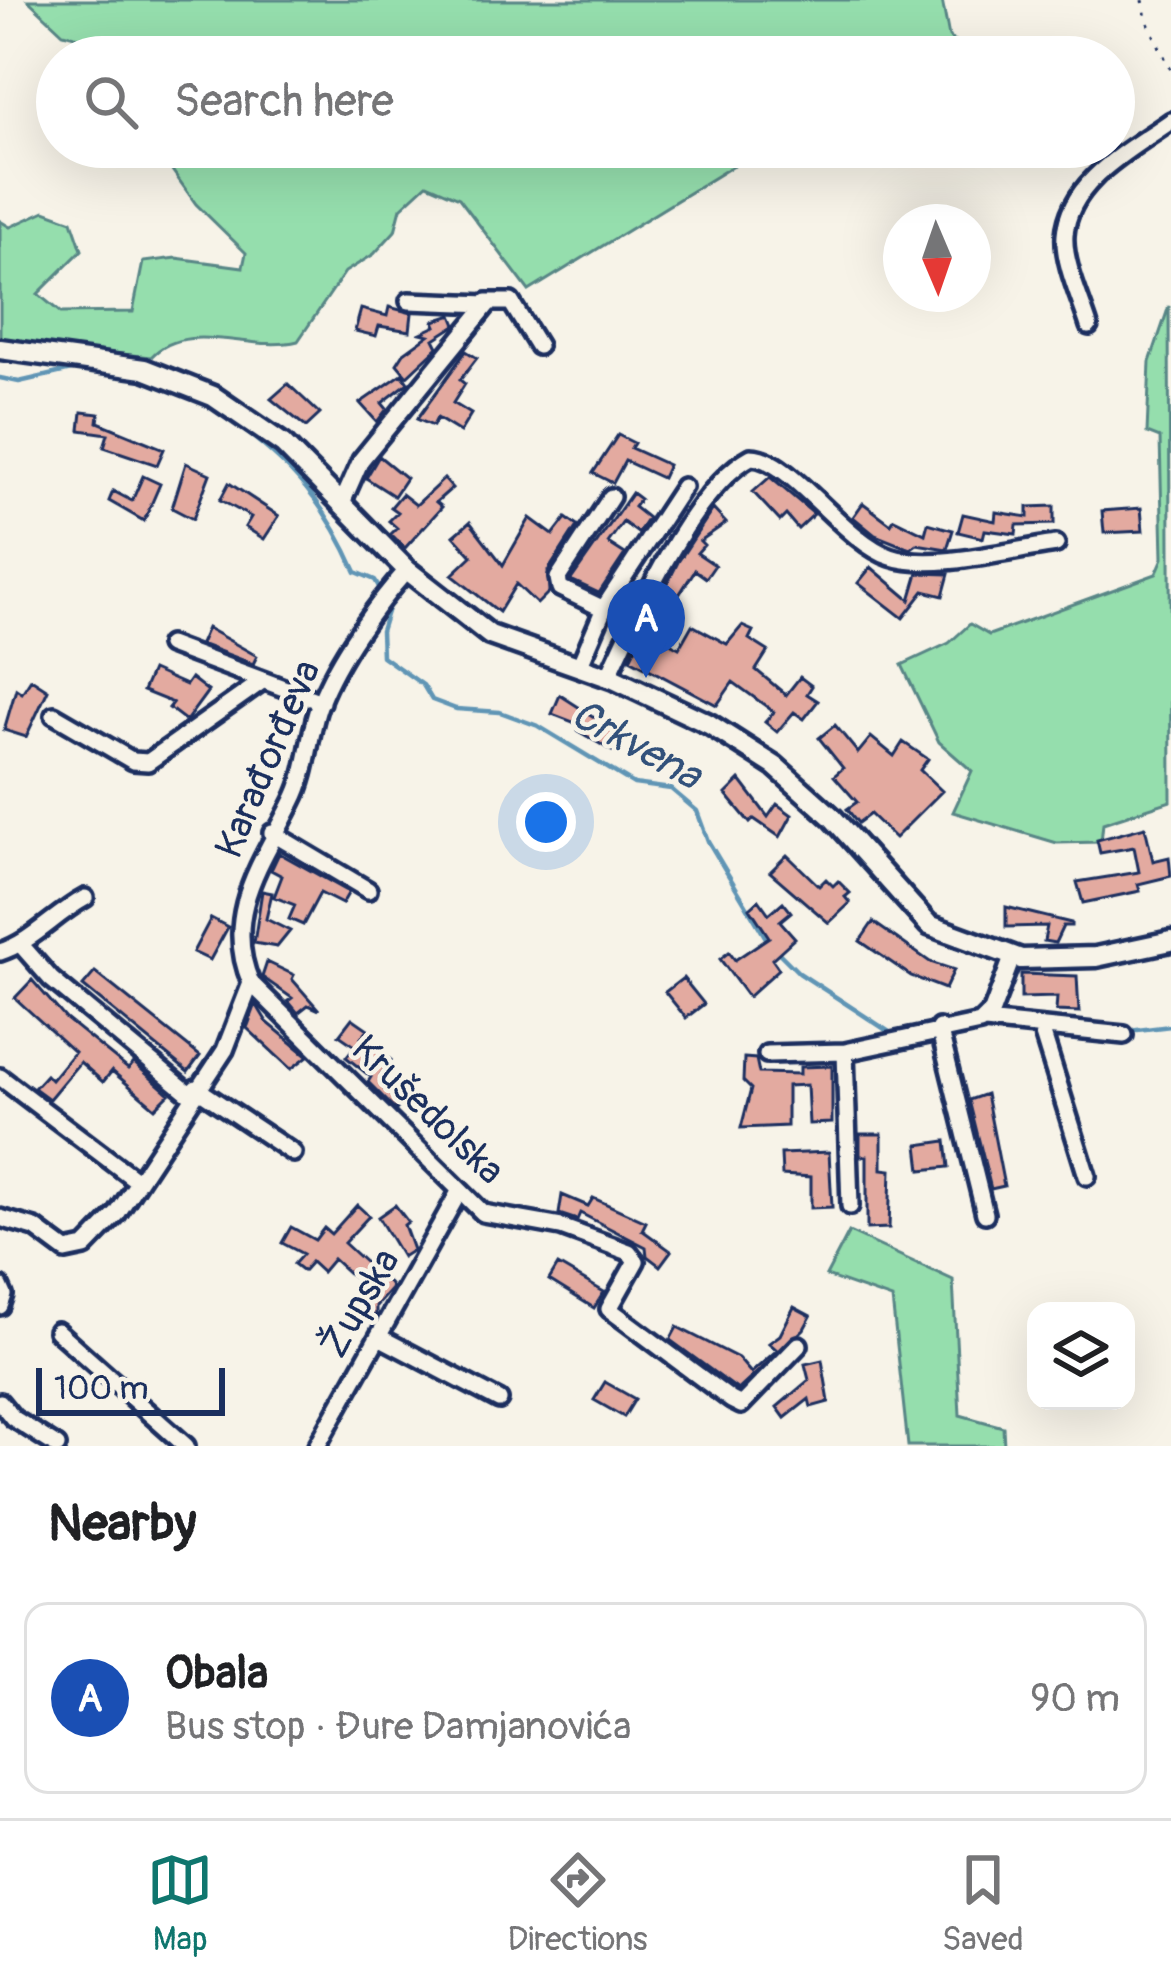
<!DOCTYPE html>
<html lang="en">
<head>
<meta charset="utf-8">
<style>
	:root { --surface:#fff; --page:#f6f6f6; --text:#202124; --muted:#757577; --line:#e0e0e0; --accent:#0f766e }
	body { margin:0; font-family:Pangolin,sans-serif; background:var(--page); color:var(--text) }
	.controls { position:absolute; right:36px; bottom:36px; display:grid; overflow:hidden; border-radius:24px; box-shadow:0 12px 48px #0002 }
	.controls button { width:108px; height:108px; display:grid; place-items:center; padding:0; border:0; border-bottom:3px solid var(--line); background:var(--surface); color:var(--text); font:60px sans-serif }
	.compass { position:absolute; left:883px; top:204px; width:108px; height:108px; border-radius:50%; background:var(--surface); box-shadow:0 12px 48px #0002; rotate:178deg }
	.scale { position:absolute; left:36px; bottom:30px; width:189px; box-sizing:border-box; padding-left:12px; border:6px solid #1b2f5e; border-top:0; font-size:33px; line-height:42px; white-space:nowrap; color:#1b2f5e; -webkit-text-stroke:9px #f7f3e8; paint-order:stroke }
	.you { position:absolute; left:546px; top:822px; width:42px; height:42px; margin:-30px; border:9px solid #fff; border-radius:50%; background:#1a73e8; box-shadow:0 0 0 18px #1a73e833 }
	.badge { display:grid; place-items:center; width:78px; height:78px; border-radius:50%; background:var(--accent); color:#fff; font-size:39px; font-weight:700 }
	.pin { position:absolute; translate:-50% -99px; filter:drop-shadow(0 3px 6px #0008) }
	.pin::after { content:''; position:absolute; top:63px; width:42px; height:36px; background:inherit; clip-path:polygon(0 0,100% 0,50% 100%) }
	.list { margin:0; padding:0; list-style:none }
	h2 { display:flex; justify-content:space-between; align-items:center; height:156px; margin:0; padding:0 48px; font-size:51px }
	h2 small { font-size:39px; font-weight:400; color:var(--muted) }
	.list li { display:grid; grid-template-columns:78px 1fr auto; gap:36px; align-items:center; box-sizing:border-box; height:192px; margin:0 24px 24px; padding:0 24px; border:3px solid var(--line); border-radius:24px }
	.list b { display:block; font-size:45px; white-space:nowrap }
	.list p { margin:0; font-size:39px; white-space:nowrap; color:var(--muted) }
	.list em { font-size:39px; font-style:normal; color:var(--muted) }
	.icon { flex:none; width:66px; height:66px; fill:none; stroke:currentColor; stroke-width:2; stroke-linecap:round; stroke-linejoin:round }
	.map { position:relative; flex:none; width:1171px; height:1446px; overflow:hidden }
	.search { position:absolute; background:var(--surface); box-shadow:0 12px 48px #0002; left:36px; right:36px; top:36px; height:132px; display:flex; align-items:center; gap:30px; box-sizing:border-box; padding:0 42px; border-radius:66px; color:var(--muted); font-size:45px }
	.sheet { height:372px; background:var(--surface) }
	nav { display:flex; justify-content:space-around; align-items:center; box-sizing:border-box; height:168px; border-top:3px solid var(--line); background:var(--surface); font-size:33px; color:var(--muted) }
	nav a { display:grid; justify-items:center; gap:6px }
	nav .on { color:var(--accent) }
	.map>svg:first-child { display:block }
	.green { fill:#95dead; stroke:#588686; stroke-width:3 }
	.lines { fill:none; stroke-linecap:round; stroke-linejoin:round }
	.stream { stroke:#6095b5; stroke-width:4.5 }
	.building { fill:#e3aaa0; stroke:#1b2f5e; stroke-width:3 }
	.minor-casing { stroke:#1b2f5e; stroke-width:24 }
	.major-casing { stroke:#1b2f5e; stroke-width:27 }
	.path { stroke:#1b2f5e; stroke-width:3; stroke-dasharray:3 9; stroke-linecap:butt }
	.minor { stroke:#f7f3e8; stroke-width:15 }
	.major { stroke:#f7f3e8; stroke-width:18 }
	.labels { text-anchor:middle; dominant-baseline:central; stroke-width:9; stroke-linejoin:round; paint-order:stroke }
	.street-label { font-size:39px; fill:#1b2f5e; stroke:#f7f3e8 }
	.water-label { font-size:42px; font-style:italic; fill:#32517b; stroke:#f7f3e8 }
</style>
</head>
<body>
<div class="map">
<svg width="1171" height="1446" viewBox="0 0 1171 1446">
	<rect width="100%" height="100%" fill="#f7f3e8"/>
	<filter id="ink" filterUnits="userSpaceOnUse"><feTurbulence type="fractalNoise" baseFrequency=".00833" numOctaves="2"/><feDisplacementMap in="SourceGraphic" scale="24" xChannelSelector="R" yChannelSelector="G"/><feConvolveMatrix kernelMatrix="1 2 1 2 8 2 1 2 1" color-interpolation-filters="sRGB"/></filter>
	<g filter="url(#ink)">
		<path class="green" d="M28,0H942L949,37L972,57H153L63,33Z
			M188,147H865C826,173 788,175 746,158L529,291L459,198L427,184L401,208L395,231L374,254L345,272L298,341C250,353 188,318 151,357L22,344L0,337V221L10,227L45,211L72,221L82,250L38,294L61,313L133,312L143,262L176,258L243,267L246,253L196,204L167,163Z
			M1169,306L1171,801L1103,823L1101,842L1057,843L953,812L972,771L939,742L902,665L949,643L970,624L989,635L1156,574L1163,558L1160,438L1147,433L1150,362Z
			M849,1232L953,1280L960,1415L1003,1427L1004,1446H908L892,1299L826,1276Z"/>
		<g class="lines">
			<path class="stream" d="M0,378L19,382L80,368
				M215,408C284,459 321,492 356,572L375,580L389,605L381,631L382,656L423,685L432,700L456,709L500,712L538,726L634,784L671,789L697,811L708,841L769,943
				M777,951L799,973L894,1035
				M1129,1031L1171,1026
				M905,1032L981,1016"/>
		</g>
		<path class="building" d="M389,307L412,313L410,331L379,326L376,336L355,331L361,309L387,316Z
			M452,315L456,325L434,339L438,347L407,376L397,364L404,353L429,335L421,333L436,326L434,321Z
			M466,351L477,358L460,380L465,384L453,403L471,414L460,432L437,418L433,426L417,419Z
			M402,374L408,383L382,403L387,409L377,422L360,403Z
			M288,384L320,414L306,427L271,399Z
			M82,412L99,414L98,422L164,449L157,465L104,447L108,434L80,430Z
			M618,435L634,443L631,448L668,465L662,478L625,461L613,483L593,473Z
			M379,456L406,478L394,496L366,478Z
			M186,463L210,474L193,519L172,508Z
			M143,476L160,484L144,521L109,501L113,491L132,501Z
			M770,477L814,514L798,529L786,515L780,521L753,492Z
			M444,479L452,488L436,502L442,507L405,548L391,534L397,528L389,521L398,512L391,507L402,494L416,505Z
			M229,483L279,516L264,539L245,527L251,517L220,500Z
			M632,493L640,499L634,507L648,518L638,533L623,522L608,543L625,554L599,593L571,580Z
			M863,503L891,524L894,519L925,534L928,523L953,530L947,549L917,544L910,549L875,535L853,517Z
			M1054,506V524L1017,525L1016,534L985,530L983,538L958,532L963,514L995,521L996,512L1028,517V507Z
			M1141,508L1143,531L1104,533L1102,511Z
			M713,509L726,523L700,541L704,545L697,553L715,565L706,578L695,570L654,634L679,648L692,625L727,644L742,626L753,631L749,639L768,651L756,670L786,695L800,677L812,686L807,694L818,701L804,719L794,712L777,732L765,722L774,712L733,682L717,705L630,659L678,562Z
			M530,518L553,535L566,518L577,526L548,571L549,592L537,604L516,584L499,612L452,575L472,556L454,536L470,522L503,565Z
			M871,567L910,600L918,573L949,574L943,596L924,591L903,618L858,583Z
			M207,628L257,656L253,664L200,644Z
			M152,670L186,685L191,678L208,691L186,721L169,708L173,703L143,691Z
			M31,679L48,690L26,737L4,730L16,689L22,693Z
			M560,695L622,735L612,751L578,731L581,725L552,714Z
			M835,725L858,753L871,737L894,756L903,742L928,759L920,770L942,791L895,838L870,814L858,823L847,809L857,802L834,776L843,768L819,738Z
			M740,780L768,817L777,804L792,815L780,837L754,819L750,823L726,794Z
			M1145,827L1153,861L1169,857L1171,876L1138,884L1140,891L1083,903L1077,882L1139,872L1134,847L1100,853L1097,840Z
			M279,853L349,892L342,904L320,893L303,925L289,919L295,905L274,897L282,876L271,870Z
			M787,855L819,886L826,879L833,886L838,881L850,893L845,897L850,903L829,923L770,872Z
			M262,891L272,893L266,919L290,931L277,947L254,943Z
			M759,900L769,914L783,902L791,912L780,921L795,938L772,959L779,969L748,997L720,959L729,952L735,960L769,937L750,908Z
			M1006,907L1071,923V926H1063L1055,943L1044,941L1047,926L1006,927Z
			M211,918L228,927L210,960L193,952Z
			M873,922L930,962L954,970L945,989L911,976L860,941Z
			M267,962L294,975L292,979L319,1010L308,1005L298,1013L288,1001L292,998L262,977Z
			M95,972L200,1056L188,1072L83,986Z
			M1021,974L1077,976L1079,1012L1056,1011L1057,997L1021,998Z
			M683,978L704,1004L686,1018L665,992Z
			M32,980L66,1019L128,1069L134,1063L169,1094L155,1108L112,1071L103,1082L80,1062L49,1099L34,1088L46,1075L51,1080L74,1052L15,998Z
			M256,1004L267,1022L308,1056L291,1069L247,1028Z
			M352,1018L368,1029L361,1038L391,1060L381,1075L390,1082L385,1090L402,1103L396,1110L368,1082L371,1077L346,1057L355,1046L339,1035Z
			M744,1058L756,1059L759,1073L800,1074V1067L832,1066V1123L809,1124L807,1085L787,1086V1126L741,1128L751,1089L743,1081Z
			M986,1094L1004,1186L991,1189L969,1100Z
			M860,1134H882V1169L891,1170L889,1228L867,1229V1156H860Z
			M946,1141L949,1167L921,1170L918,1145Z
			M829,1152L832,1207L811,1208V1177L782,1175L781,1154Z
			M562,1195L588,1206L593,1198L646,1222L642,1230L671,1251L660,1266L647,1256L646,1247L580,1213L577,1220L559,1214Z
			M357,1205L369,1216L344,1243L368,1265L355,1279L333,1259L322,1272L311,1262L303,1271L294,1264L303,1254L282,1243L291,1227L315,1240L324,1228L331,1234Z
			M395,1205L408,1222L404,1225L413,1250L402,1257L378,1217Z
			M558,1265L604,1292L594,1308L549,1280Z
			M383,1275L392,1288L376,1306V1317L364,1310L356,1317L345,1303Z
			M794,1307L811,1316L804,1329L738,1390L670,1340L677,1327L738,1358L751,1373L777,1350L769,1343L780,1335Z
			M822,1360L829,1402L811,1407L809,1399L785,1418L777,1407L809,1380L805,1364Z
			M605,1382L635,1399L624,1417L594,1400Z"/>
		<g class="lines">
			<defs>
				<path id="minor" d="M487,302H511L538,346
					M1089,326C1081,300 1063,262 1065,235C1069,180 1132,149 1171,121
					M342,503L361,460L488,304L409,301
					M604,609L560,588L558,578L611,497
					M169,645L321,702
					M579,667L605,606L683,487
					M608,677C635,617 693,488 751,457C790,457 843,541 891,557C932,571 1012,550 1056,544
					M54,715L133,761L148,762L261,682
					M272,833L368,890
					M22,946L51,979L191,1095
					M0,952C32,942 55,914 85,898
					M251,983L483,1213L561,1227L629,1252L636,1261L609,1309L731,1400L741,1405L799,1345
					M985,1021L1124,1035
					M939,1028L985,1214
					M1042,1031L1087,1176
					M845,1052L850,1206
					M767,1054L845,1052L980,1023L992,1011L1012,958
					M0,1077L136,1180
					M196,1088L293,1153
					M0,1218L35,1228L66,1251L85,1247L117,1214L225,1050L251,983C221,913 264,860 293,801C309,770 308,734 320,703C338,657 375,606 407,570
					M0,1286L4,1295L0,1306
					M57,1331L186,1446
					M379,1337L499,1400
					M0,1402L13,1418L57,1446
					M317,1446L459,1192"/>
				<path id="major" d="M0,349L144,369L213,396L283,444L407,570L490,635L614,679L709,724L775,766L833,818L929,925L1021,959L1096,957L1171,941"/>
			</defs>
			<use href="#minor" class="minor-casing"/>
			<use href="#major" class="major-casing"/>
			<path class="path" d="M1143,0L1146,19L1171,70"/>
			<use href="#minor" class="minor"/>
			<use href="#major" class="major"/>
		</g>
	</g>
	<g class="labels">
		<g class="street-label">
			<text transform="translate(268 759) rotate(-67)">Karađorđeva</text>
			<text transform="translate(428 1110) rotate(44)">Krušedolska</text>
			<text transform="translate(360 1303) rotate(-60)">Župska</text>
		</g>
		<g class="water-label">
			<text transform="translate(636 745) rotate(29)">Crkvena</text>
		</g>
	</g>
</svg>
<div class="controls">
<button><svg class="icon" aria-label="layers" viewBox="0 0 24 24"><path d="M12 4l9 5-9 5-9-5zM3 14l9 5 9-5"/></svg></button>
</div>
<svg class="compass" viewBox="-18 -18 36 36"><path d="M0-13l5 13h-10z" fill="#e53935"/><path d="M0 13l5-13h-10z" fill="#757577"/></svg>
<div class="scale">100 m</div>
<div class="you"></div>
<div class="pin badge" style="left:646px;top:678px;background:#1a4fb4">A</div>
<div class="search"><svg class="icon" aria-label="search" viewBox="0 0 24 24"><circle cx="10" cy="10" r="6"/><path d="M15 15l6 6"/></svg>Search here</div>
</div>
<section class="sheet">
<h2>Nearby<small></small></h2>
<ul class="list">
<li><span class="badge" style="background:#1a4fb4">A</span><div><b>Obala</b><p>Bus stop · Đure Damjanovića</p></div><em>90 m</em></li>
</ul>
</section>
<nav>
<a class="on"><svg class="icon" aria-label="map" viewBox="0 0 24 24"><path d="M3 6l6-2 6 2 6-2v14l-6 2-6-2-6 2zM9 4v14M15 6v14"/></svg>Map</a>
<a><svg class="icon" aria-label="directions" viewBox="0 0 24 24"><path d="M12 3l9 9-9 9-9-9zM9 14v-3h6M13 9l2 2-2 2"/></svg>Directions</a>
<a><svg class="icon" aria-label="saved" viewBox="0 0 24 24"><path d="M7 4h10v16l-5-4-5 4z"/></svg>Saved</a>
</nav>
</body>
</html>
